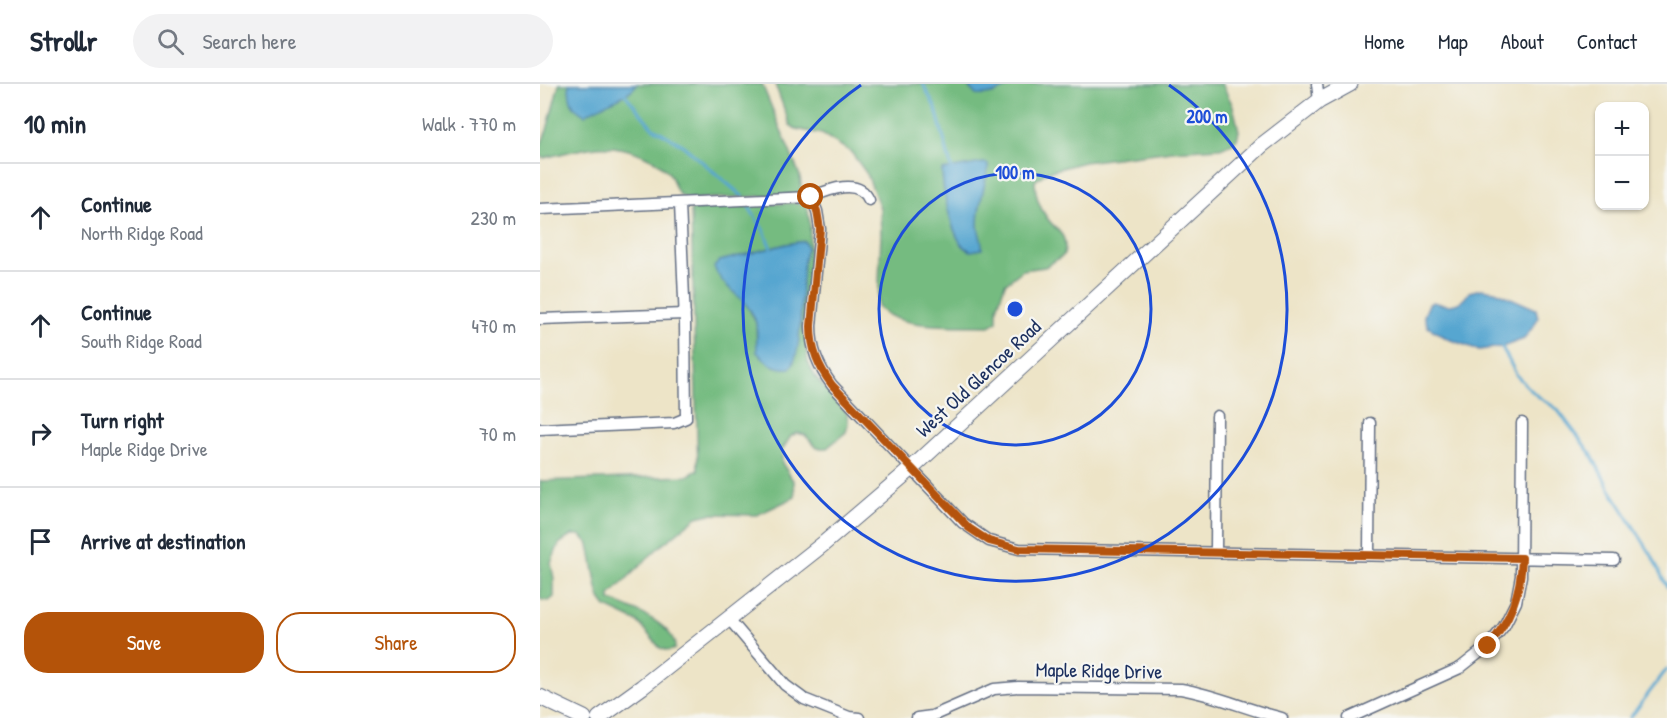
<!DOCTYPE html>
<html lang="en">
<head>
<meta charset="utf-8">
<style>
	:root { --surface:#fff; --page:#f2f2f3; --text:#1f2937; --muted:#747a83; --line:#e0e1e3; --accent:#b45309 }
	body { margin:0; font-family:"Patrick Hand",sans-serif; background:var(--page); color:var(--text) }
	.controls { position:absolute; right:18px; top:18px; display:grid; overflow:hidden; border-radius:12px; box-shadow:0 2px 4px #0004 }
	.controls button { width:54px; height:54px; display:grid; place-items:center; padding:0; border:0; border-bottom:2px solid var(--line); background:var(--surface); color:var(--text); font:30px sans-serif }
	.stop { position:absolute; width:18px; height:18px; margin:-14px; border:4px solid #b45309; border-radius:50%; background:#fff }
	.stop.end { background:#b45309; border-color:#fff; box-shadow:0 2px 6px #0008 }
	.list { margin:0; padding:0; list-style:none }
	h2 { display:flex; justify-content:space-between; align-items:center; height:78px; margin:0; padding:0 24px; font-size:26px }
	h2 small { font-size:20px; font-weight:400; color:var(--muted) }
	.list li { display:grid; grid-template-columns:39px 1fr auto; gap:18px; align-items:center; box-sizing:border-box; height:108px; padding:0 24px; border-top:2px solid var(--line) }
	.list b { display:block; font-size:22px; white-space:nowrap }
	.list p { margin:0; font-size:20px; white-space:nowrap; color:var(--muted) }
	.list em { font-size:20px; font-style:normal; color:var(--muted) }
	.actions { display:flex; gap:12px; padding:18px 24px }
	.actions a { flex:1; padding:14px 0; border:2px solid var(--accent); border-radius:24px; text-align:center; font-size:21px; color:var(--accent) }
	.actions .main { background:var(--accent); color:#fff }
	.icon { flex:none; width:33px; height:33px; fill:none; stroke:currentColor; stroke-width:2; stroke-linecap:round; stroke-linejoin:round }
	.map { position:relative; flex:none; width:1127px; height:634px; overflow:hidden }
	header { display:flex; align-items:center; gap:36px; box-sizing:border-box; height:84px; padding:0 30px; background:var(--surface); border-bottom:2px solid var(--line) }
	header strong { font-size:28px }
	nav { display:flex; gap:33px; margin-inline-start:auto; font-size:21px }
	.search { width:420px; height:54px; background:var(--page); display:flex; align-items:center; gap:15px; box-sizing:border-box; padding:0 21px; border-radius:33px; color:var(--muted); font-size:22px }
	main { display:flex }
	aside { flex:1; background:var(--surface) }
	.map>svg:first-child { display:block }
	.forest { fill:#74bb80; stroke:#48756f; stroke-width:1.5; fill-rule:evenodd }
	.water { fill:#56a6d0; stroke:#386a97; stroke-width:1.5 }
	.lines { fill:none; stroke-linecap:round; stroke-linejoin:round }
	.stream { stroke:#56a6d0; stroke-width:3 }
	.street-casing { stroke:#646e83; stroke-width:13 }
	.secondary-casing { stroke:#646e83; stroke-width:17 }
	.street { stroke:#fff; stroke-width:10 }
	.secondary { stroke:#fff; stroke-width:15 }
	.route { stroke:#b45309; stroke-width:8 }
	.ring { fill:none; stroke:#1d4ed8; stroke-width:3 }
	.labels { text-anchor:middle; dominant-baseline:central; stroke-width:4.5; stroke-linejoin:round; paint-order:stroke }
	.street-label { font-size:20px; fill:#1b2f5e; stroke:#f6f6f2 }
	.centre { fill:#1d4ed8; stroke:#f6f6f2; stroke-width:3 }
	.ring-label { font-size:18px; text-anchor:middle; font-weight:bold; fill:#1d4ed8; stroke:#f6f6f2; stroke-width:4.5; stroke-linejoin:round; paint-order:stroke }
</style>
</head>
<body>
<header>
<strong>Strollr</strong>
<div class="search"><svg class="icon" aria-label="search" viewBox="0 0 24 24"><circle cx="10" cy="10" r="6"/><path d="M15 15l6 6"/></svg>Search here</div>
<nav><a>Home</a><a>Map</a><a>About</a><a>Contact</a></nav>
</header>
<main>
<aside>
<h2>10 min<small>Walk · 770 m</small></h2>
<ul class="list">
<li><svg class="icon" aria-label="ahead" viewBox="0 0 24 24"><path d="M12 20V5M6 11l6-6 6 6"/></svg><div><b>Continue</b><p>North Ridge Road</p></div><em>230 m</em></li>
<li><svg class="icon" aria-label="ahead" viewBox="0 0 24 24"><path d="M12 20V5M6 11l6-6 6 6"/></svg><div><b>Continue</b><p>South Ridge Road</p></div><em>470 m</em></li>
<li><svg class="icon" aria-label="right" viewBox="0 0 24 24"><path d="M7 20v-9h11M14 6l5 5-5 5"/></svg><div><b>Turn right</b><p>Maple Ridge Drive</p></div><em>70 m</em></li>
<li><svg class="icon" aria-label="arrive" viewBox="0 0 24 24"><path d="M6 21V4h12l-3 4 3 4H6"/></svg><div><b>Arrive at destination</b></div></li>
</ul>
<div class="actions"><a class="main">Save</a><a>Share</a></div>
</aside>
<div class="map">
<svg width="1127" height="634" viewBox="0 0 1127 634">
	<rect width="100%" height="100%" fill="#f6f6f2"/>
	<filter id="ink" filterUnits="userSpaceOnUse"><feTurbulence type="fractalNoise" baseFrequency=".0167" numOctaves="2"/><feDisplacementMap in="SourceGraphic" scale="12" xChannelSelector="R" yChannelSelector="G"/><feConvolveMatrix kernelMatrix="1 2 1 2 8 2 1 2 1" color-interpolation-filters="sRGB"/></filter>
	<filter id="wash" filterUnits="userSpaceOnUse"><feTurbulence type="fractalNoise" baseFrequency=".008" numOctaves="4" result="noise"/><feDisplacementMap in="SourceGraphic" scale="24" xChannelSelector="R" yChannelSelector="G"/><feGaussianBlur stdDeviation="1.35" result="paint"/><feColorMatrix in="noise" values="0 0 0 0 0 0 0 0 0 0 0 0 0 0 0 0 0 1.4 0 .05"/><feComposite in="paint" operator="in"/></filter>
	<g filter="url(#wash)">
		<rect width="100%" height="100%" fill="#ede4c7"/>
		<path class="forest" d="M19,0H222L260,92L261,102L259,108L253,111L150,115C131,111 138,100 128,88C122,81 114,76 105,72C68,55 43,65 4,74L0,72V63L7,46Z
			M235,0H426L430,5L452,10L474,0H682L693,22L699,47L697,55L691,60L680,64L632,67L544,78L507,88L495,97C495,110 499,123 507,134C518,149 528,149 524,171L505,183L483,186L465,200L457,224V237L450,242C421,241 355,246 338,222L341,150L340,124L327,90L311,68L282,50L256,45L250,41Z
			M254,119L265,121L268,125L270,143L266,262L268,278L276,294L307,329L308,340L306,348L287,364H277L265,351L257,349L251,352L242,366V379L254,398L255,413L217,431L170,430L157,433L117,465L70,511V516C90,524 136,540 135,565L129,567L120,564L98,538L66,523L60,515L57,504L49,460L40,451H32L19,460L11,479L14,495V513L9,517L2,516L0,514V397L147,392L158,386L151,126L163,123ZM264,157L267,164C258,187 261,215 261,240L217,268L216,239L207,221L184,199L180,177L246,160Z"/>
		<path class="water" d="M29,0H97C85,16 61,19 45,31C31,24 29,15 29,0Z
			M426,0H474C462,6 451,13 436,11Z
			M443,79L448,80V86C444,104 438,122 438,140C438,149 443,157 442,165L431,167C427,165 422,161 420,158C410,142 402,104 402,86Z
			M264,157L267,164C257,191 266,268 250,284C236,286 225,278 217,268C216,259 218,248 216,239C210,215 182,205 174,183L180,177L247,160Z
			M941,205L955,207L996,225L998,234L995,240L984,255L962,263L939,266L908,255L888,243L884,232L889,220L893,218C907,223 921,223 929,208Z"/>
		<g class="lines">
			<path class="stream" d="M383,0L396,25L412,86
				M84,9L112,43L141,60L202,112
				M207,120L224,147L232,167
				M962,263L977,292L996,311L1017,325L1051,370L1069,404L1111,470L1127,503
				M1090,634L1127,585"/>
		</g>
	</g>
	<g filter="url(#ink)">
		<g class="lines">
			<defs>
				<path id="street" d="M777,0L779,17
					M271,113L277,127L280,145L271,242C271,265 278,282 292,301L423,439L449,457L479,465L1074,476
					M0,125L271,113C288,106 319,93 329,116
					M0,235L145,230
					M0,345L134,339L146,334L145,238L140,120
					M676,467L677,332
					M829,470L830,339
					M189,535L245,601L264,615L309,633L319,634
					M377,634L392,632L454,605L478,603L641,605C676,611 708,626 742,634
					M809,634L920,584L948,562L964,542L976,518L981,492L982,339"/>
				<path id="secondary" d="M0,613L44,634
					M59,634L102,603L282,461L371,385L722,61L779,17L810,0"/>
			</defs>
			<use href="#street" class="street-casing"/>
			<use href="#secondary" class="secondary-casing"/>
			<use href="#street" class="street"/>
			<use href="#secondary" class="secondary"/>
		</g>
	</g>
	<g class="lines" filter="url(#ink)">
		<path class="route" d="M271,113L277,127L280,145L271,242C271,265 278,282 292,301L429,444L449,457L479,465L982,474C981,508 971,537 948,562"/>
	</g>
	<g class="ring">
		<circle cx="475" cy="225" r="136"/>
		<path d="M629 1A272 272 0 1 1 321 1"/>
	</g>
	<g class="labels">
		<g class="street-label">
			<text transform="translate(438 294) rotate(-43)">West Old Glencoe Road</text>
			<text transform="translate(559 586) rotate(1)">Maple Ridge Drive</text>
		</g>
	</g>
	<circle cx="475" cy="225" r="9" class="centre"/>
	<g class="ring-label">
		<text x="667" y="39">200 m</text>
		<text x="475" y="95">100 m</text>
	</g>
</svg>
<div class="controls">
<button>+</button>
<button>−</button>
</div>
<div class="stop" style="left:271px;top:113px"></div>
<div class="stop end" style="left:948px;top:562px"></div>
</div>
</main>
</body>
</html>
